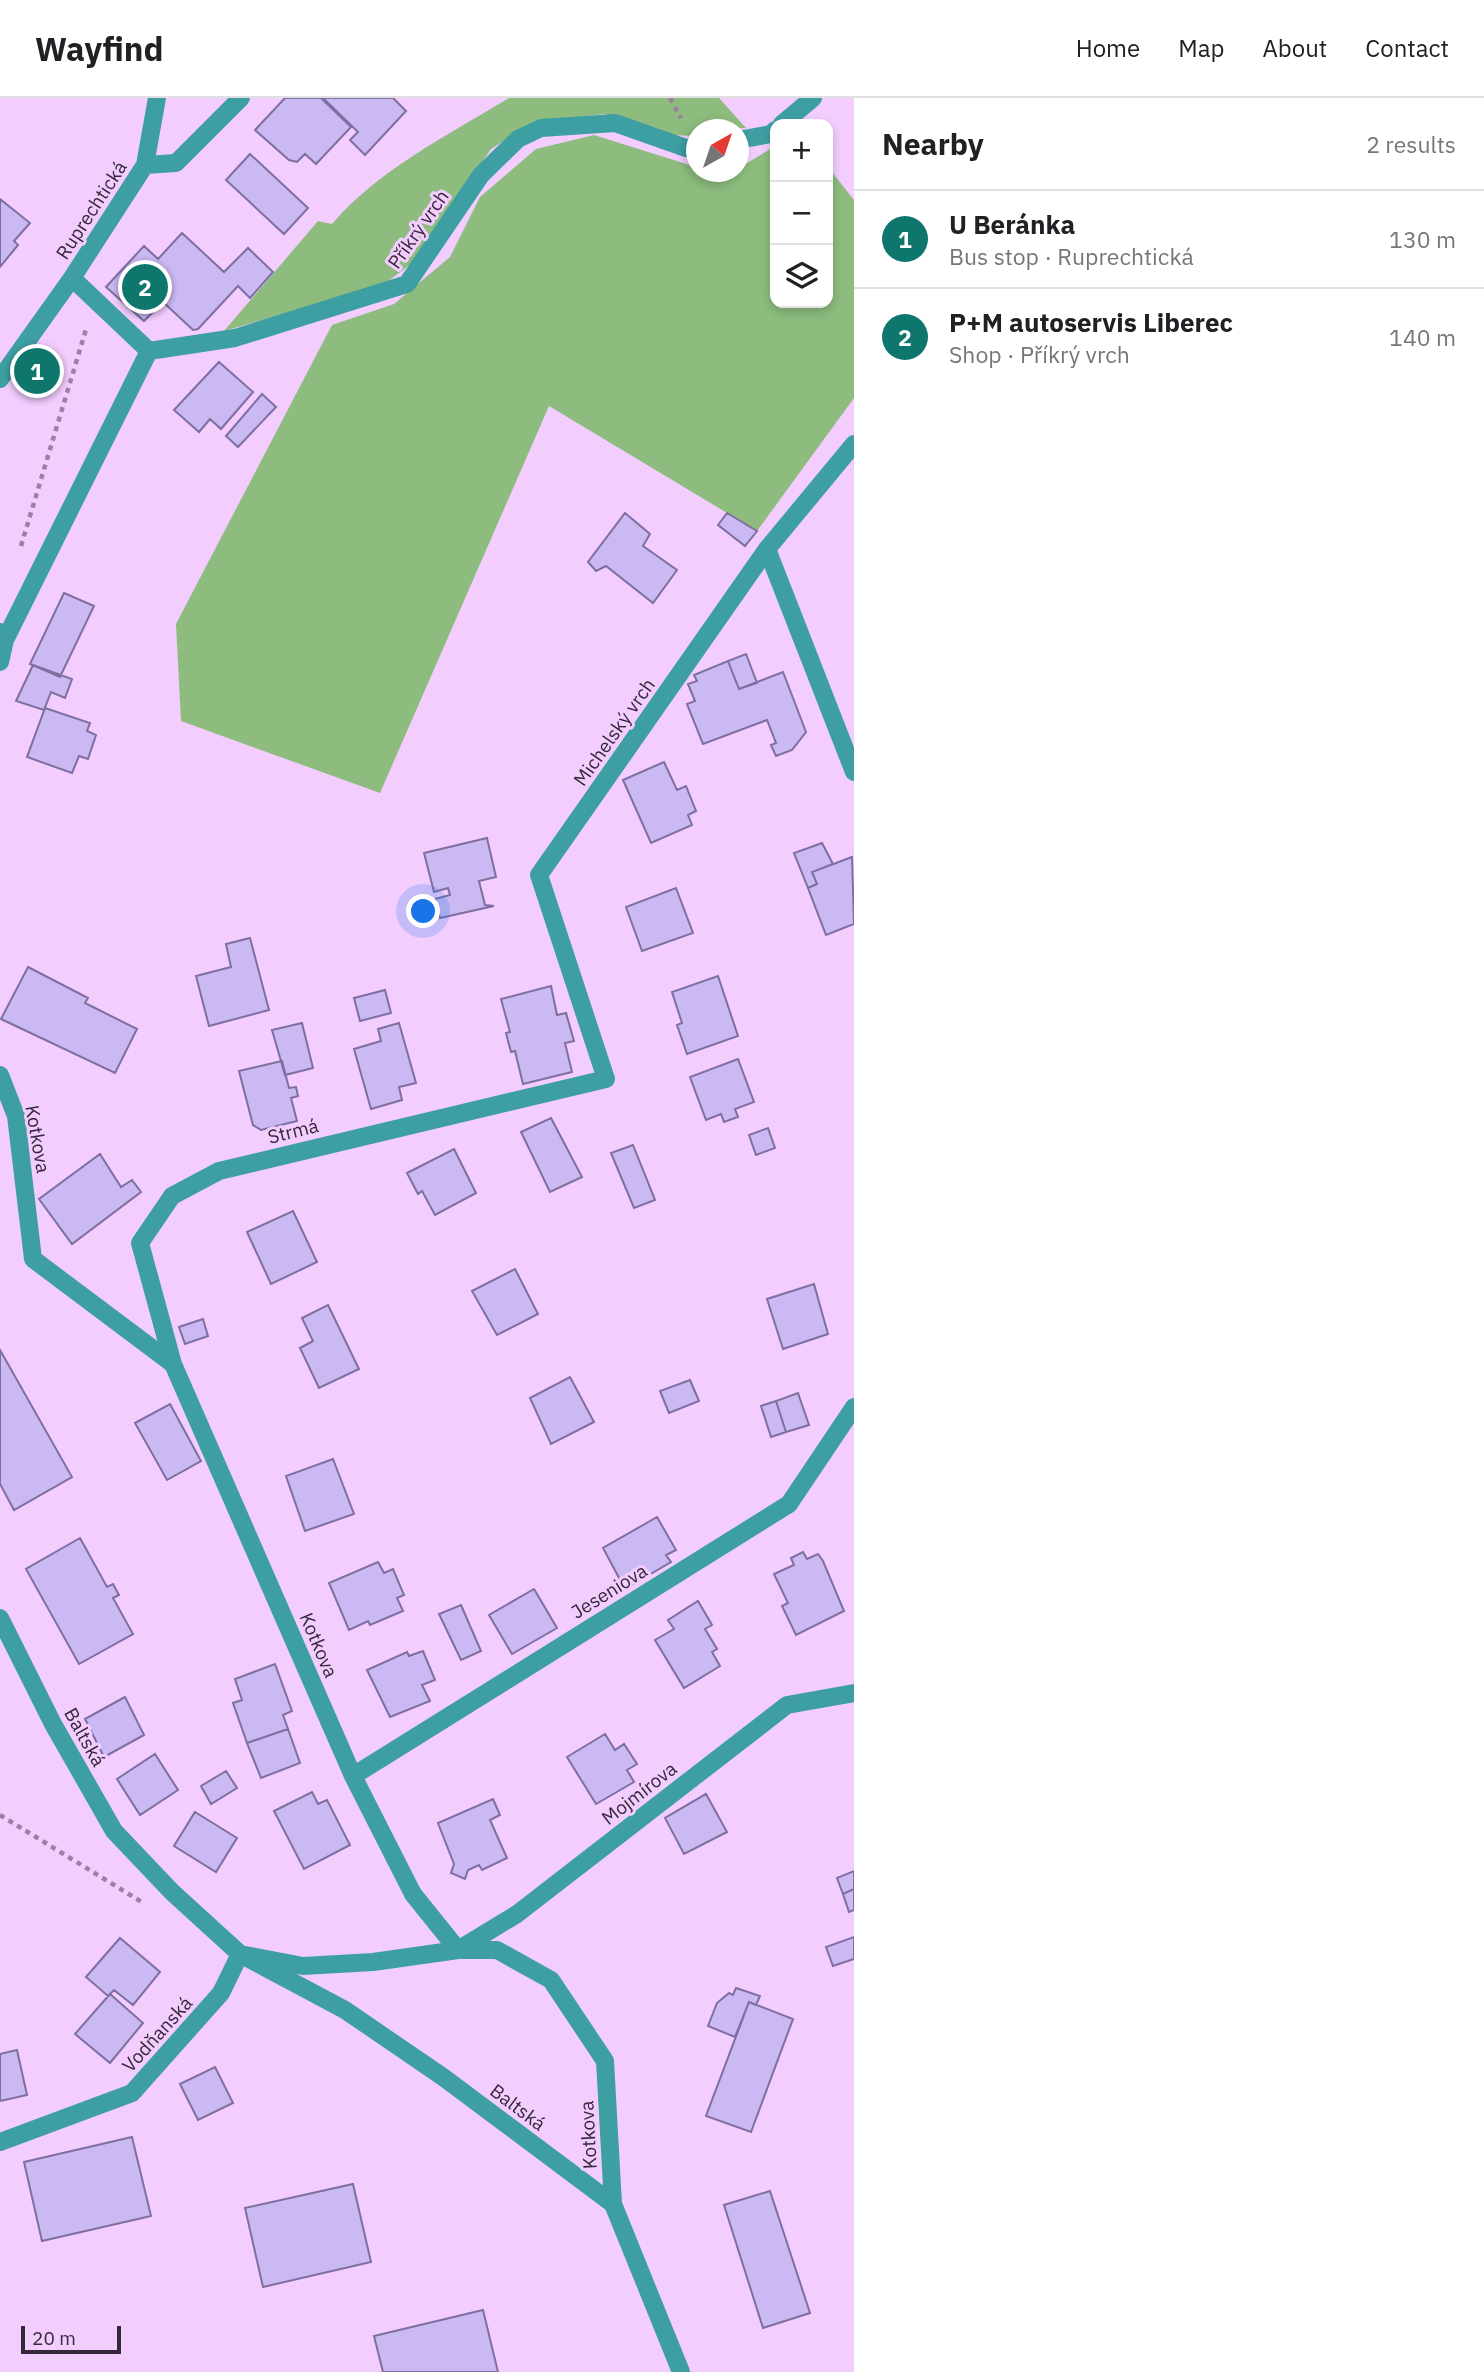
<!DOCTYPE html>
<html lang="en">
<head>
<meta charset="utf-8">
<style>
	:root { --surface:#fff; --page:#f2f2f2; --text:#202124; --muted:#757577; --line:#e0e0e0; --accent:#0f766e }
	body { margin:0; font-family:"IBM Plex Sans",sans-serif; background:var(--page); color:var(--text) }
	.controls { position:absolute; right:21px; top:21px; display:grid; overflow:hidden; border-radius:14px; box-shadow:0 4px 10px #0003 }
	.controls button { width:63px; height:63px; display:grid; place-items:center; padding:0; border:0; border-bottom:2px solid var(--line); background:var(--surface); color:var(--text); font:35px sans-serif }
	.compass { position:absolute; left:686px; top:21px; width:63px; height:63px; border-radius:50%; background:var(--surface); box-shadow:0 4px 10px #0003; rotate:40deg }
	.scale { position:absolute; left:21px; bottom:18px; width:100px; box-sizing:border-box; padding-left:7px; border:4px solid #36283a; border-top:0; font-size:19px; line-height:24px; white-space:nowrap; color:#36283a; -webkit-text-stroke:5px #f2cdfe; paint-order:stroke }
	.you { position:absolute; left:424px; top:814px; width:24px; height:24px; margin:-18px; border:5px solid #fff; border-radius:50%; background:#1a73e8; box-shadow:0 0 0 10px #1a73e833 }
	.badge { display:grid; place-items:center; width:46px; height:46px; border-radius:50%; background:var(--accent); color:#fff; font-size:23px; font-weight:700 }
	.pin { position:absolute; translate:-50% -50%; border:4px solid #fff; box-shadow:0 2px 7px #0006 }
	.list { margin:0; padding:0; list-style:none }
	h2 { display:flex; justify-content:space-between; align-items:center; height:91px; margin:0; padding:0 28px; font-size:30px }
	h2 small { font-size:23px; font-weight:400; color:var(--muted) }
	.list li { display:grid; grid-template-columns:46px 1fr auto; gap:21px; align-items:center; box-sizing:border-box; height:98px; padding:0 28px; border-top:2px solid var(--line) }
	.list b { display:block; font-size:26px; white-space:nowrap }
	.list p { margin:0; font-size:23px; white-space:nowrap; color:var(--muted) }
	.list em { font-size:23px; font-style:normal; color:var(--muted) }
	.icon { flex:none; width:38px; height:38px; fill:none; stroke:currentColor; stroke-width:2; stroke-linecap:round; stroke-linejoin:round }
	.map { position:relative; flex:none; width:854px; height:2274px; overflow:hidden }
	header { display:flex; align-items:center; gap:42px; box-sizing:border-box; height:98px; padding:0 35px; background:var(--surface); border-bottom:2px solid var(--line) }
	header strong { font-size:33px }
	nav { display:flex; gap:38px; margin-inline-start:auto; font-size:24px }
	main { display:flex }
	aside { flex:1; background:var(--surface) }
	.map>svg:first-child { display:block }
	.grass { fill:#8dbc7e }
	.building { fill:#cab9f3; stroke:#7e6fa0; stroke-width:2 }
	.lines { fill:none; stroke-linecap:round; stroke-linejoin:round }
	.path { stroke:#9a80a3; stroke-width:4.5; stroke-dasharray:5 5; stroke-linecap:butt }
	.minor { stroke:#3e9fa2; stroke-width:18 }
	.labels { text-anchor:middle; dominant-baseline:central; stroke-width:6; stroke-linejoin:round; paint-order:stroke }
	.street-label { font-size:19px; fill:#36283a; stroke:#f2cdfe }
</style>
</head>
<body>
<header>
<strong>Wayfind</strong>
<nav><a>Home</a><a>Map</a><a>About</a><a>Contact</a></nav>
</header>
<main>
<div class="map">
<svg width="854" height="2274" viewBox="0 0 854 2274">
	<rect width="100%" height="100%" fill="#f2cdfe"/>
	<path class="grass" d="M509,0H719L746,30L696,32V38L672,37L604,16L544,24L521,32L491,51L415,163L383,187L224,233L318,123L332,126C379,71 447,38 509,0Z
		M594,37L696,69V74H738L739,70L775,48V205H828V69L854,102V300L757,433L549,308L380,695L181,623L176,526L332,227L394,206L450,159L480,99L536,51Z"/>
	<path class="building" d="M285,0H321L351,29L316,66L305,56L297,64L289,62L255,32Z
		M323,0H393L406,13L365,57L350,42L358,34Z
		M250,56L308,110L284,136L226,82Z
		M0,101L30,125L14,143L18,147L0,169Z
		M182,135L224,174L248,150L273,174L250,200L238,188L198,231L193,232L163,204L144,223L106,189L144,148L158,161Z
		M219,264L253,294L221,331L210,321L199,334L174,312Z
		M262,296L276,309L238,349L226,338Z
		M625,415L650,436L643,448L677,472L653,505L606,468L596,473L588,464Z
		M727,415L757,433L745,448L718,427Z
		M64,495L94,508L60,579L30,566Z
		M746,556L757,585L739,591L728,563Z
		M728,563L739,591L783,574L806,634L792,652L776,658L771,647L776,645L767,622L703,646L687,606L695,603L688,586L697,583L694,577Z
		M33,567L72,581L65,600L51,594L44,612L16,603Z
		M45,610L90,625L87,633L96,637L88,661L79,658L72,675L27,659Z
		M664,664L677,692L686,688L696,713L688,717L692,727L651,745L623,682Z
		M487,740L496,779L479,783L485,807L494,808L440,820L435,801L450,797L448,790L434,794L424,755Z
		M822,745L833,766L812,774L817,786L808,790L794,755Z
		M852,759L854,826L826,837L808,790L817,786L812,774Z
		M676,790L693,835L642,853L626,809Z
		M250,840L269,912L209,928L196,878L231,869L226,846Z
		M28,869L88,900L85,905L137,931L115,975L1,921Z
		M718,878L738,938L687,956L677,927L682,925L672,894Z
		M551,888L557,917L566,915L574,943L565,945L572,974L523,986L515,953L511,954L506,935L510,934L501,901Z
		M385,892L391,915L360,923L354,900Z
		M302,925L313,970L285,977L272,932Z
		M399,925L416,985L399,989L402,1002L371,1011L354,951L381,943L378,931Z
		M738,961L754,1004L735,1011L738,1019L724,1024L721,1016L706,1022L690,979Z
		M282,963L289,990L296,989L298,998L291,1000L297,1023L261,1032L253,1027L239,973Z
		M551,1020L582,1079L550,1094L521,1034Z
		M768,1030L775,1050L756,1057L749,1037Z
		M633,1047L655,1102L634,1110L611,1055Z
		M454,1051L476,1095L435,1117L422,1093L418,1096L407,1075Z
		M100,1056L121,1089L132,1082L141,1094L72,1146L39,1101Z
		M293,1113L317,1164L271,1186L247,1134Z
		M515,1171L538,1216L497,1237L472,1193Z
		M814,1186L828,1236L783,1251L767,1201Z
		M328,1207L359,1271L319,1290L300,1250L313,1243L302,1220Z
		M203,1221L208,1238L185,1246L179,1229Z
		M0,1252L72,1379L14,1412L0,1386Z
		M570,1279L594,1324L551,1346L530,1300Z
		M690,1282L699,1303L669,1315L660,1293Z
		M798,1295L809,1327L786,1334L776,1303Z
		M776,1303L786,1334L771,1339L761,1308Z
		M170,1306L201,1363L167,1382L135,1325Z
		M333,1361L354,1416L305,1433L286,1378Z
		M657,1419L676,1452L666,1457L671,1464L625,1491L603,1450Z
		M80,1440L107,1489L113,1486L119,1497L113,1500L133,1536L79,1566L26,1471Z
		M803,1454L807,1461L818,1456L823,1463L844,1513L796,1537L782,1508L788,1505L774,1476L794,1467L791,1460Z
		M378,1464L384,1475L393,1471L404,1497L397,1500L403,1513L370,1527L368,1523L349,1532L329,1485Z
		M534,1491L557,1530L512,1556L489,1517Z
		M698,1503L712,1527L705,1531L717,1551L712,1554L720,1568L684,1590L655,1542L674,1531L668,1522Z
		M461,1507L481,1553L461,1562L439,1516Z
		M423,1553L435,1582L422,1587L430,1603L390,1619L367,1572L407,1554L409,1558Z
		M275,1566L292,1613L283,1617L288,1631L247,1645L233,1605L242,1602L235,1581Z
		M125,1599L144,1637L104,1659L85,1621Z
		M288,1631L300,1665L261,1680L247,1645Z
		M605,1636L615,1652L624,1646L637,1666L627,1672L634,1684L596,1706L567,1659Z
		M155,1656L178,1692L140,1717L117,1681Z
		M226,1673L237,1690L211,1706L201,1688Z
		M312,1694L318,1706L327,1702L350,1747L304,1771L274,1713Z
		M706,1696L727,1734L684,1756L665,1720Z
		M493,1701L500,1717L490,1722L507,1760L482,1772L479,1767L468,1772L465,1781L451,1775L454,1766L438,1725Z
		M195,1714L237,1740L216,1774L174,1748Z
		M854,1773V1791L843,1796L837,1780Z
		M854,1791V1812L849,1814L843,1796Z
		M854,1839V1861L833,1868L826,1849Z
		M120,1840L160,1874L133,1907L114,1892L108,1898L86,1879Z
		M736,1890L760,1898L756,1907L749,1904L735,1939L708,1928L717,1905L729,1895L733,1897Z
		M110,1896L143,1925L110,1965L75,1936Z
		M749,1904L793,1921L751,2034L706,2018Z
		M17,1952L27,1997L0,2003V1956Z
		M215,1969L233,2005L198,2022L180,1986Z
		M132,2039L151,2118L42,2143L24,2064Z
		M353,2086L371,2164L263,2189L245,2110Z
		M770,2093L810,2215L763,2230L724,2107Z
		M483,2212L498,2274H383L374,2238Z"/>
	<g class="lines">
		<path class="path" d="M670,0L681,20
			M21,448L87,228
			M0,1717L145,1806"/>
		<path class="minor" d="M782,26L813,0
			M738,42L771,36L775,32
			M145,67L176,65L241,0
			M149,253L235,240L407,186L481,77L518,41L541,30L615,25L686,50H696
			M0,281L72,180L145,67L157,0
			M767,451L854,674
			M0,534L5,542L0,564
			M5,542L149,253L72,180
			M0,977L16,1018L33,1161L173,1266
			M0,1520L53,1626L114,1733L172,1794L240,1856L345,1912L443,1979L613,2106L681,2274
			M353,1678L789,1406L854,1309
			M458,1852L413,1796L353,1678L173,1266L140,1145L172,1098L219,1073L606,981L539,777L767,451L854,346
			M458,1852L517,1816L787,1607L854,1595
			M0,2044L132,1995L221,1895L240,1856L303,1868L373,1864L458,1852H497L551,1882L605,1963L613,2106"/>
	</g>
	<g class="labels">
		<g class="street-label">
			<text transform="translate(91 112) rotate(-57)">Ruprechtická</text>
			<text transform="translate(418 131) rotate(-55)">Příkrý vrch</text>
			<text transform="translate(614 634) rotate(-55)">Michelský vrch</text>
			<text transform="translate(293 1033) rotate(-14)">Strmá</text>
			<text transform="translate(38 1041) rotate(80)">Kotkova</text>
			<text transform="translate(609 1493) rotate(-32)">Jeseniova</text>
			<text transform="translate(319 1547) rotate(67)">Kotkova</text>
			<text transform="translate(85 1639) rotate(61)">Baltská</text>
			<text transform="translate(639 1695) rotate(-38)">Mojmírova</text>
			<text transform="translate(157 1936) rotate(-48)">Vodňanská</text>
			<text transform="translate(518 2009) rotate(37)">Baltská</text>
			<text transform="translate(588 2037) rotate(-93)">Kotkova</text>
		</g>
	</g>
</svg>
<div class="controls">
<button>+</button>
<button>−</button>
<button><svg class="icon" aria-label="layers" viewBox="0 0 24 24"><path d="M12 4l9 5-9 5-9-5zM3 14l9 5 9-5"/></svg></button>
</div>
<svg class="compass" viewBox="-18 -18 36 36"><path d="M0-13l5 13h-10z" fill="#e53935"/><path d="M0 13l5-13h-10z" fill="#757577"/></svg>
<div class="scale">20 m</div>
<div class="you"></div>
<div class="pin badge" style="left:37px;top:273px">1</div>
<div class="pin badge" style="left:145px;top:189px">2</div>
</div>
<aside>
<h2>Nearby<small>2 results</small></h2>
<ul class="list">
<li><span class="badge">1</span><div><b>U Beránka</b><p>Bus stop · Ruprechtická</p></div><em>130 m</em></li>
<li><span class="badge">2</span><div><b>P+M autoservis Liberec</b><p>Shop · Příkrý vrch</p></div><em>140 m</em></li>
</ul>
</aside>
</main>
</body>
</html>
